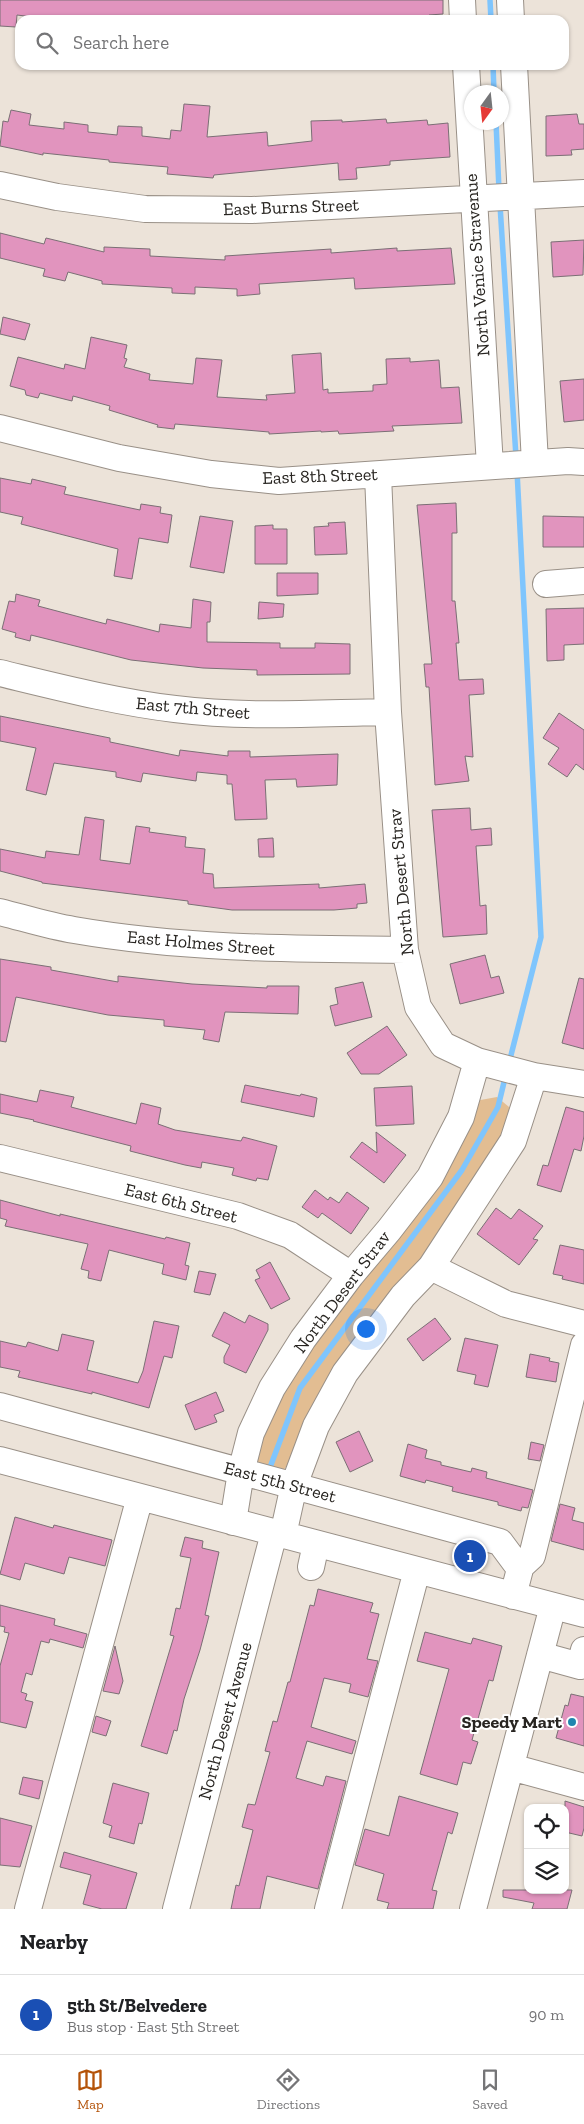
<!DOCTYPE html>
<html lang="en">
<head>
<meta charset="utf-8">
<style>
	:root { --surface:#fff; --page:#f6f6f6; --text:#202124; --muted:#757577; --line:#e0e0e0; --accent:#b45309 }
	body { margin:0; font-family:"Zilla Slab",serif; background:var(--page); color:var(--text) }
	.controls { position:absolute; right:15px; bottom:15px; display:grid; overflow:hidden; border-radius:10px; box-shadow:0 1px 4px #0004 }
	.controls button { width:45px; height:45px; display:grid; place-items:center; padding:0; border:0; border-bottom:1px solid var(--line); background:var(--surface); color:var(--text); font:25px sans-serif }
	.compass { position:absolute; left:464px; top:85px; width:45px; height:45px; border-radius:50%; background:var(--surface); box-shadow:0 1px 4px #0004; rotate:195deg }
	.you { position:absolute; left:365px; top:1328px; width:18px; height:18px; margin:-12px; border:4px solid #fff; border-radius:50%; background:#1a73e8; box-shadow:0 0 0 8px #1a73e833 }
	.badge { display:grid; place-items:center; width:32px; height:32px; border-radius:50%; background:var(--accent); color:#fff; font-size:16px; font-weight:700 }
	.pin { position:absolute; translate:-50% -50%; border:2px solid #fff; box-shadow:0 1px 5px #0006 }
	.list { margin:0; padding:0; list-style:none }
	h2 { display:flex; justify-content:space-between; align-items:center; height:65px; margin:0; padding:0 20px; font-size:21px }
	h2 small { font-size:16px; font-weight:400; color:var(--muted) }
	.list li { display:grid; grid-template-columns:32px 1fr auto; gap:15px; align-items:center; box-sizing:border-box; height:80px; padding:0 20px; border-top:1px solid var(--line) }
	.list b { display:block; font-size:19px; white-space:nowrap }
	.list p { margin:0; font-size:16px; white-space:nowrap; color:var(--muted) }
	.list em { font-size:16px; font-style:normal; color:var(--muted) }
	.icon { flex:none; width:28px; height:28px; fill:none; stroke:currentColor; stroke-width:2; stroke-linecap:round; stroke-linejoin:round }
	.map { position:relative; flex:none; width:584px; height:1909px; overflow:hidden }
	.search { position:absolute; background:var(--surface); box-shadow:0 1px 4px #0004; left:15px; right:15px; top:15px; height:55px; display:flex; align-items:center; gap:12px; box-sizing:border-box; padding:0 18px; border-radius:15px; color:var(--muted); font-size:19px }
	.sheet { height:145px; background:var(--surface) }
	nav { display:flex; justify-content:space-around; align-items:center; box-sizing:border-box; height:70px; border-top:1px solid var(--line); background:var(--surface); font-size:14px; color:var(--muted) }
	nav a { display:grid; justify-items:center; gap:2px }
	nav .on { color:var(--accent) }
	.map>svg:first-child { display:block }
	.green { fill:#e2bd92 }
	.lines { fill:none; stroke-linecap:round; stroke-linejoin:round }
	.stream { stroke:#7fc5fd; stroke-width:5.5 }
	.building { fill:#e194be; stroke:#7b6f75 }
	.minor-casing { stroke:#999087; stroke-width:28 }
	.minor { stroke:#fff; stroke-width:26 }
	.poi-dot { fill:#2086af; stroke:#fff; stroke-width:2 }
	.labels { text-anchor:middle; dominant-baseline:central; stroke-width:4; stroke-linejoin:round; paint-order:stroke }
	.street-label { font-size:18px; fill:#282521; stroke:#fff }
	.poi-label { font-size:18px; font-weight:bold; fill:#282521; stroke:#fff; text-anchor:end }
</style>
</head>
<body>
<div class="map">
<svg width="584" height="1909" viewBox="0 0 584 1909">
	<rect width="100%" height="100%" fill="#ece3d9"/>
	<path class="green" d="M497,1097L509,1107L510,1124L290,1461L281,1474L255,1464L262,1437L286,1381L475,1101Z"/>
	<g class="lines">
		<path class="stream" d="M490,0L491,20
			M493,65L494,92
			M496,122L499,190
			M500,205L516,457
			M509,1063L541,937L517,471
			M269,1470L300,1388L462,1170L498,1107L506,1074"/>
	</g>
	<path class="building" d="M0,0H443V14L429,15V20H57L17,15L16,27L0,26Z
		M184,104L210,106L207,137L267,132L268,146L312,141L311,121L342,120V122L386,119L387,123L427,120L428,125L448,123L450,157L390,161V165L356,168L357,179L339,180L338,163L214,175L213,178L167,174L168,167L109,162V160L43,153V155L0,146L3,121L8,122L11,110L31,114L29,125L64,129V122L88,125V132L117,135L118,126L142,127V136L170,139L171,130L181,131Z
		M577,114L579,124H584V149L571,150L572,155L546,156V116Z
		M0,233L44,244L46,238L104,252V247L150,249V256L225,260V256L331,249V253L397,248V251L451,248L455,284L355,289L354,278L259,284L260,294L237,296V289L195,287V294L172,293V288L102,284V281L68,272L65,281L43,276L45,269L0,258Z
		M584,240L583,275L553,277L551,242Z
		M3,317L30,324L25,340L0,334Z
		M91,337L127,345L124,358L127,359L124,367L150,374L149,380L193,384L196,358L222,360L217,397L267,400L266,395L295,393L292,355L321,353L323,390L328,389V393L373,391V385L387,384L386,359L410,358V362L439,360L441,388L459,387L462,423L392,426L394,431L339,434L338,431L321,432V431L269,434V432L175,424L174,429L157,427L158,425L109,410L110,406L73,396L72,401L40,393L38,398L26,395L25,390L10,386L18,357L64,369L65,364L85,369Z
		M584,379V420L564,422L560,381Z
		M0,478L31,484L32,479L66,487L64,494L140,510L141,504L161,507L160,513L172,515L168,543L139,538L132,579L114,576L118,549L21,524L23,517L0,512Z
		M456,503L457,533H452V601H455L459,643H456L459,680L483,679L484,694L469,695L473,757L465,756L469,781L435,785L429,687H426L424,664H432L417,505Z
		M200,516L233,521L224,573L190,567Z
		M543,516L584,517V547H543Z
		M345,522L347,554L315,555L314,527L329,526L328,523Z
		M273,525V529H287V564H255V526Z
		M277,573H318V594L277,596Z
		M16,594L40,600L38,606L106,624L107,619L159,632L160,624L191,628L193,599L211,602L210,622H207V642L280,643V648H315V643L350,644V674L257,675V670L203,668L131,660L31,635L30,641L15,637L16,633L2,629L9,601L15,602Z
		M259,602L284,604L283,617L258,619Z
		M584,608V644L564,645V660L547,661L546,609Z
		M559,713L584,730V770L576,764L567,777L548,764L559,748L543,738Z
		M0,716L110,738V742L179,756L180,750L228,756V751H250V757L338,754L337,785L297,787L296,779L265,780L267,819L235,820L232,784H227V775L197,772L196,781L143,773L141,782L116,777V772L54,763L46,795L26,790L36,748L0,741Z
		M470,808L471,830L491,828L492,845L476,846L480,906L486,905L487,934L443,937L432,810Z
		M85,817L104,820L100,860L130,864L136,826L150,828L149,832L186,837L185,847L205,849L203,873L213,874L214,888L319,884V888L365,884L367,903L357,904V908L334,910H232L188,904V901L42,883V882L0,871V849L45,858L46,851L79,855Z
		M273,838L274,857H259L258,839Z
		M485,955L491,978L499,976L504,993L460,1004L450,964Z
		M0,959L51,967V970L118,982V976L192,984L267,988V986H299L298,1014L225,1012L219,1042L203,1039L205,1030L164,1026V1020L108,1015L16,997L6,1042L0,1041Z
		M579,978L584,979V1049L562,1043Z
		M363,982L372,1017L335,1026L330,1006L338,1004L335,988Z
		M387,1026L407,1055L379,1074H361L347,1053Z
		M245,1085L300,1096L301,1094L317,1098L314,1117L241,1102Z
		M412,1086L414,1124L376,1126L374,1088Z
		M40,1090L74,1097L71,1107L136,1124L141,1103L161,1108L158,1124L175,1130L241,1141L243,1137L277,1146L268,1180L257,1178L256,1181L232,1175L234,1168L202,1162L201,1168L185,1165L130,1151L131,1146L33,1121L34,1120L0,1113V1094L37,1102Z
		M566,1107L584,1112V1136L581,1151L574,1149L561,1192L537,1185L543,1165L548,1166Z
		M376,1132L406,1155L384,1183L350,1157L362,1142L377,1153Z
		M315,1190L328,1200L330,1197L339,1203L347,1192L369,1208L351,1234L322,1213L318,1218L302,1207Z
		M0,1200L60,1216V1214L165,1239L166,1237L190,1243L185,1265L189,1266L186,1280L162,1274L164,1264L109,1250L101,1281L88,1278L89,1271L81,1269L88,1244L5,1226L7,1220L0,1218Z
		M496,1208L511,1219L519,1209L543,1226L533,1239L538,1240L519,1265L477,1234Z
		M560,1245L584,1250V1284L562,1279L563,1276L553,1274Z
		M270,1262L290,1299L271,1309L255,1280L260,1278L256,1270Z
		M199,1271L216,1274L210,1295L194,1292Z
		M224,1312L245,1323L249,1315L268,1324V1330L246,1373L224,1363V1357L230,1345L212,1336Z
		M435,1318L451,1339L423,1361L407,1339Z
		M154,1321L179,1326L172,1358L164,1356L149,1408L92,1392V1394L18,1377L20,1371L0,1367V1341L26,1347L28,1342L58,1351L62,1334L94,1341L87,1370L138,1383L143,1371Z
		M465,1338L498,1345L488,1387L474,1384L476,1375L457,1371Z
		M530,1354L550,1358L549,1361L559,1363L556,1382L526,1377Z
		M216,1392L224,1411L214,1415L217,1422L195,1430L185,1405Z
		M359,1431L373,1461L350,1472L336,1442Z
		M531,1442L544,1445L540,1461L528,1459Z
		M408,1444L427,1450L425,1458L441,1462V1465L471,1472L472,1468L487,1472L486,1478L533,1490L528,1508L522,1507L521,1511L498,1505V1502L452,1491L453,1487L426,1480L425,1483L400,1476Z
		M560,1504L575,1508L572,1520L584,1523V1550L551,1541Z
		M15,1517L53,1528L54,1525L112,1540L105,1566L69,1557L64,1574L25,1563L20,1580L0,1574Z
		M185,1537L203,1541L202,1548L219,1552L205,1615L209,1616L200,1650L184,1699L177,1731L174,1730L167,1754L141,1746L174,1636L170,1635L176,1608L180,1609L191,1558L180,1556Z
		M318,1589L373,1603L370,1612L379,1614L367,1659L378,1661L368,1697L349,1692L351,1684L324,1678L311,1727L356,1741L352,1754L307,1741L296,1778L323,1786L326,1776L346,1781L318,1889L267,1876L260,1909H231L236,1885L239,1886L253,1830L242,1827L248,1804L255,1805L270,1752L265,1751L273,1721L277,1722L288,1682H290L310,1605L314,1606Z
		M0,1605L55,1619L54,1625L87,1634L83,1648L50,1639L49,1643L41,1641L32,1675L26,1673L21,1692L27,1694L25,1700L33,1702L26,1728L0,1722V1666L9,1633L4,1632L5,1627L0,1626Z
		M425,1632L471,1644L473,1638L502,1646L493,1681L489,1680L472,1740L478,1742L471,1764L463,1762L457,1785L420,1774L449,1669L417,1661Z
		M115,1646L123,1681L119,1694L103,1691Z
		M571,1694L584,1697V1746L556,1738L565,1705L568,1706Z
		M96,1716L111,1721L106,1736L92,1732Z
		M23,1777L43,1781L39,1799L19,1794Z
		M113,1783L149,1793L142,1824L139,1823L134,1844L109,1837L112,1826L103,1823Z
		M399,1796L458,1813L452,1834L448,1832L432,1890L437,1891L433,1909H387L389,1903L377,1900L384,1874L355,1865L365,1829L389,1836Z
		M565,1801L584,1807V1828L582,1836L565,1832Z
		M0,1818L32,1826L20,1867L0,1865Z
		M64,1852L137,1873L126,1909H102L83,1904L91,1875L60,1867Z
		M503,1890H572L567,1909H532L534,1903L503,1897Z"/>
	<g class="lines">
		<defs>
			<path id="minor" d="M462,0L463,20
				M510,0L511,20
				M466,65L490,466
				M514,65L535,463
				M0,185L57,197L145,209L252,210L584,193
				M0,428L119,458L211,474L279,481L568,461L584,462
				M378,475L388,712L405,950L418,1007L443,1045L477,1061L534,1076L584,1084
				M546,584L584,581
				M0,673C58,687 116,702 175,709C246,718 318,713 388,712
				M0,912C24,918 49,926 74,930C184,949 294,949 405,950
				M0,1158L238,1216L290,1235L351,1275
				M431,1267L506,1304L584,1324
				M0,1406L500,1542L520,1569L513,1596
				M0,1460L584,1614
				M233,1522L241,1472L251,1433L272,1388L303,1339L351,1275L389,1230L430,1177L461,1117L477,1061
				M283,1535L294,1485L316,1426L345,1373L403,1296L431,1267L513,1141L534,1076
				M311,1567L316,1544
				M519,1568L532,1556L584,1345
				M540,1655L580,1666L584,1650
				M511,1767L584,1787
				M28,1909L140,1497
				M176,1909L274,1533
				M328,1909L417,1570
				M473,1909L553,1606"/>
		</defs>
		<use href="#minor" class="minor-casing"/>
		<use href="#minor" class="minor"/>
	</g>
	<circle class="poi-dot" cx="572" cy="1722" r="5"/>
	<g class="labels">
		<g class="street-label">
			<text transform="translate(291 207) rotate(-2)">East Burns Street</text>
			<text transform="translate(477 265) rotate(-94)">North Venice Stravenue</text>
			<text transform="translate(320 476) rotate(-2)">East 8th Street</text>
			<text transform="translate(193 708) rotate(5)">East 7th Street</text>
			<text transform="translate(401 882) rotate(-95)">North Desert Strav</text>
			<text transform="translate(201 943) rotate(5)">East Holmes Street</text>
			<text transform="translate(181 1203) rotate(14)">East 6th Street</text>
			<text transform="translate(342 1292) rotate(-53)">North Desert Strav</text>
			<text transform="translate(280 1482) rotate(15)">East 5th Street</text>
			<text transform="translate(225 1721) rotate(-75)">North Desert Avenue</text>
		</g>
		<g class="poi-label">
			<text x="562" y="1722">Speedy Mart</text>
		</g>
	</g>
</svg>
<div class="controls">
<button><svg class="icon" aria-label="locate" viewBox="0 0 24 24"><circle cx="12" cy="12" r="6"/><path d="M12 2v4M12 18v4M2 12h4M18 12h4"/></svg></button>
<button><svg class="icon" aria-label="layers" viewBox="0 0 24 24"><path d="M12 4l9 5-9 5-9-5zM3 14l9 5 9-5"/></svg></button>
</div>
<svg class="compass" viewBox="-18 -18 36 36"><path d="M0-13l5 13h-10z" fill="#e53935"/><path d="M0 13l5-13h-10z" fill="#757577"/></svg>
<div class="you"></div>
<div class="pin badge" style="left:470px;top:1556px;background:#1a4fb4">1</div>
<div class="search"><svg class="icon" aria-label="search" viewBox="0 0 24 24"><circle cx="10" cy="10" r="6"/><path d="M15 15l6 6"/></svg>Search here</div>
</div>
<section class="sheet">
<h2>Nearby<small></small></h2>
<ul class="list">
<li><span class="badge" style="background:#1a4fb4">1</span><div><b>5th St/Belvedere</b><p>Bus stop · East 5th Street</p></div><em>90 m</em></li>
</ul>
</section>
<nav>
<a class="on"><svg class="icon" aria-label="map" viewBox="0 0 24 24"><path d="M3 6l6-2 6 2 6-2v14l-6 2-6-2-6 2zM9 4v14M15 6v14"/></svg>Map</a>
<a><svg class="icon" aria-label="directions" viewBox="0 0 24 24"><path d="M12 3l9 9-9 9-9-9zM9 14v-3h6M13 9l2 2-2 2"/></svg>Directions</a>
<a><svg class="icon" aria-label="saved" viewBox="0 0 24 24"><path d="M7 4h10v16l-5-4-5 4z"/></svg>Saved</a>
</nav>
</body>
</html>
